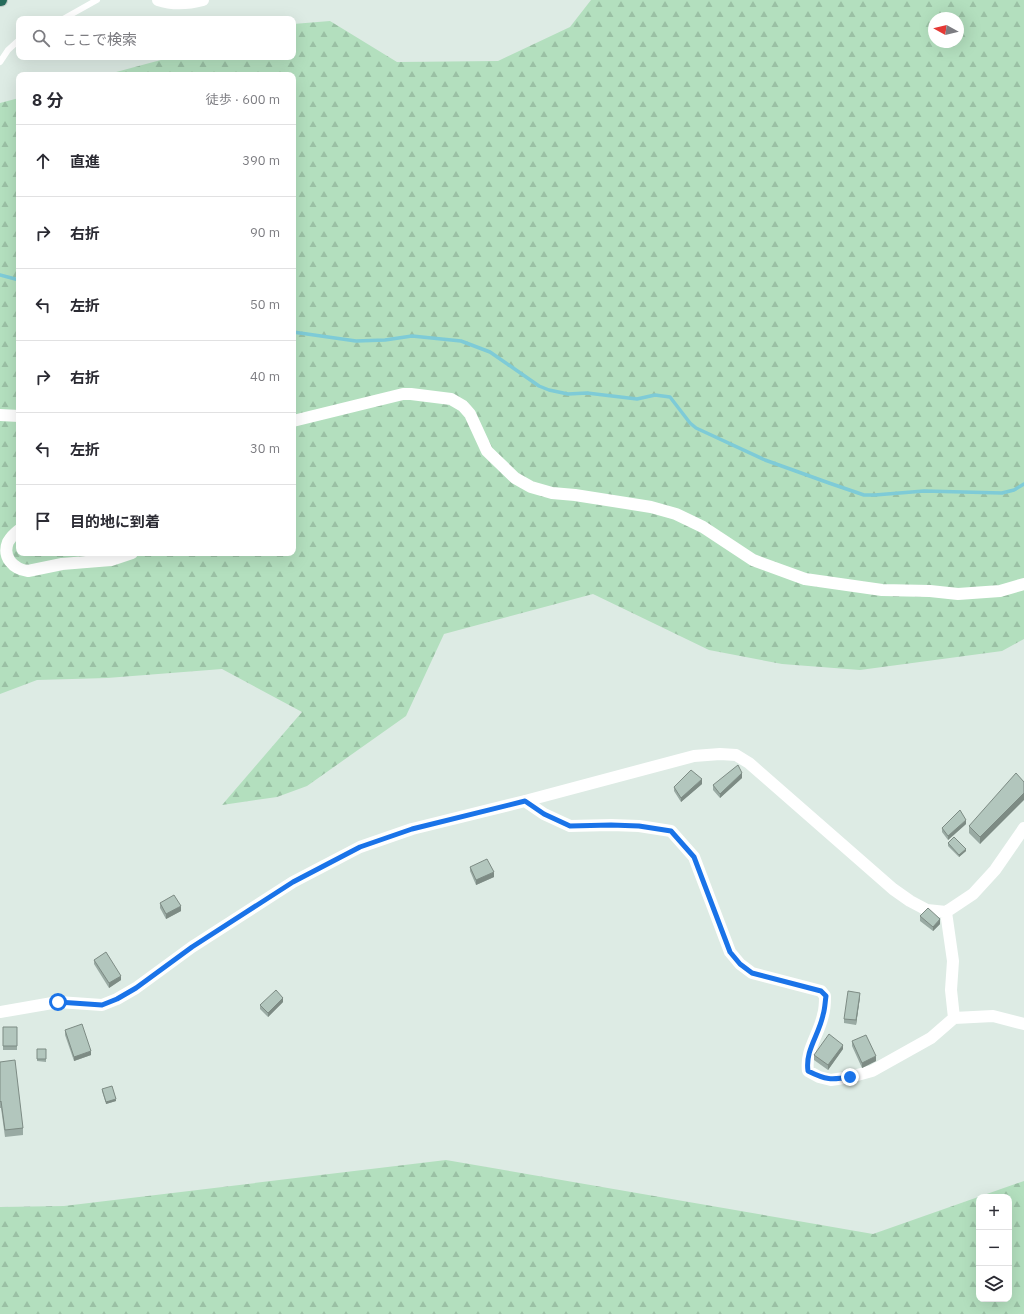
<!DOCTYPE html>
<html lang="ja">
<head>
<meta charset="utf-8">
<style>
	:root { --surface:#fff; --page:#f2f2f3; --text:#2b2b33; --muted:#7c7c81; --line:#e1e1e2 }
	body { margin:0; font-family:"IBM Plex Sans","Noto Sans JP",sans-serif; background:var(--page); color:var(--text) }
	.controls { position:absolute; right:12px; bottom:12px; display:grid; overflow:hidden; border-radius:8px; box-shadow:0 4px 16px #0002 }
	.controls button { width:36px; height:36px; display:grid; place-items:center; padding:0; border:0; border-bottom:1px solid var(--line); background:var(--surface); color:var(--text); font:20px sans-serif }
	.compass { position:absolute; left:928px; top:12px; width:36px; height:36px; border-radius:50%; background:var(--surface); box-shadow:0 4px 16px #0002; rotate:278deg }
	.stop { position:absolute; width:12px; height:12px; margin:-9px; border:3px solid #1a73e8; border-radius:50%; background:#fff }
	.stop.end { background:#1a73e8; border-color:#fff; box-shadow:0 1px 4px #0008 }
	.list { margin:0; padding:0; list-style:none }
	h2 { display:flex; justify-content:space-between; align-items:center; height:52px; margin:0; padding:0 16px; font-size:17px }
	h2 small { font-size:13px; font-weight:400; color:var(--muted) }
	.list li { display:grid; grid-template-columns:26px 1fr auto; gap:12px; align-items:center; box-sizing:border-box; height:72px; padding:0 16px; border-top:1px solid var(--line) }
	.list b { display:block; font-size:15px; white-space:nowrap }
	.list em { font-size:13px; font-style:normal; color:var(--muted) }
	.icon { flex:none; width:22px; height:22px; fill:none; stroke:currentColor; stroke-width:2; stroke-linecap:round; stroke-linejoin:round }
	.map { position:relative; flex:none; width:1024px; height:1314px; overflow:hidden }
	.search { position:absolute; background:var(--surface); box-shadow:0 4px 16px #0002; left:16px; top:16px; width:280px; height:44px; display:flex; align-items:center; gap:10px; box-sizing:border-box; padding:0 14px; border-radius:8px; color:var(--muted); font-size:15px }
	.panel { position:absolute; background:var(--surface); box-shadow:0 4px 16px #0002; left:16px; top:72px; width:280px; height:484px; border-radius:8px }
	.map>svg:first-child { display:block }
	.forest { fill:url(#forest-firs); fill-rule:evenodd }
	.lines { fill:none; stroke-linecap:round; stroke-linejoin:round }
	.stream { stroke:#7ecbd7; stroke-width:3.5 }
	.motorway-casing { stroke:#c0c8c6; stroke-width:14 }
	.service { stroke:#fff; stroke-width:6 }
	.minor { stroke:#fff; stroke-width:12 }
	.tertiary { stroke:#fff; stroke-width:12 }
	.motorway { stroke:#266b5b; stroke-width:12 }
	.wall { fill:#99aaa3 }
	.shaded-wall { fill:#7d8b84 }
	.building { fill:#b2c6bd; stroke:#7d8b84 }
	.route { stroke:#1a73e8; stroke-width:5 }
</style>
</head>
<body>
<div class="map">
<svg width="1024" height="1314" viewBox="0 0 1024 1314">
	<defs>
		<pattern id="forest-firs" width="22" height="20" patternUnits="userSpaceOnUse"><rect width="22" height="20" fill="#b3dfbe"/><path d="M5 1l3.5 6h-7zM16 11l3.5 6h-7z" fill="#9ac0a4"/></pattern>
	</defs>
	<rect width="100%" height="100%" fill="#ddebe4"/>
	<path class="forest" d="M591,0H1024V639L1002,651L860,670L782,664L709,650L593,594L444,634L406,716L307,786L277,797L222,805L302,712L222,669L107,678L37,680L0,694V103L19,98V553H293V75H105L172,57H293V24L330,21L397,62L498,61L570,27ZM934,18H958V42H934Z
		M446,1160L873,1234L1024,1181V1314H0V1207L64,1206ZM979,1197H1009V1299H979Z"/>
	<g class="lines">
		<path class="stream" d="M0,275L19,280
			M293,332L356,341L385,340L412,336L461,341L490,352L539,386L549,390L568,394L587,393L637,399L655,395L670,397L690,423L696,428L765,460L829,483L864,495H875L924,491L1002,493L1014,490L1024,484"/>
		<defs>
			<path id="motorway" d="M0,0H1"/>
		</defs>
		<use href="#motorway" class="motorway-casing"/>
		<path class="service" d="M63,19L97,0
			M0,62L8,50L19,40"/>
		<path class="minor" d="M0,415L19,416
			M293,421L403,394H411L451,399L463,406L470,414L487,451L515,478L531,487L552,493L575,495L651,507L676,514L703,527L753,560L805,579L882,590L930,591L958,594L1000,591L1024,584
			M19,530C15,533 11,537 8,542C2,557 13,569 28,571L62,564L111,560L132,553
			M525,801L544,814L570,826L611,825L639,826L671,831L694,857L730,952L740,964L752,973L821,991L825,996C825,1002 825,1009 823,1015C819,1035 805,1050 808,1071L819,1077L831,1080L850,1077L872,1071L931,1038L954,1018L993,1016L1024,1024
			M0,1012L58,1002L102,1005L117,999L136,988L192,947L293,882L360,847L412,829L525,801L694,756L720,754L736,755L749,763L893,889L910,901L927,910L946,912
			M954,1018L951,990L953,961L946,912L973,894L995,870L1024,828"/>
		<path class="tertiary" d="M158,0C173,5 188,4 203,0"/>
		<use href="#motorway" class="motorway"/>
	</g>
	<path class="wall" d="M742,778L720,798L713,790V785Z
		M1024,782L980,844L969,833V826Z
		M702,784L681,802L674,791V787Z
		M966,824L948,840L942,832V828Z
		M948,843L966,851L959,857L948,846Z
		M470,867L494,877L476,885L470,871Z
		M160,903L181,911L166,919L160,908Z
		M920,916L940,924L933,931L920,921Z
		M94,960L121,980L109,988L94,964Z
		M860,997L856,1025L844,1023V1019Z
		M283,1002L268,1017L260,1009V1005Z
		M3,1027H17V1050H3Z
		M65,1030L91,1055L74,1061L65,1035Z
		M852,1041L876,1061L862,1068L852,1046Z
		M46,1049V1062L37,1061V1059Z
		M843,1049L828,1070L814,1060V1055Z
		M0,1062L23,1128V1135L5,1137L1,1108H0Z
		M102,1089L116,1101L106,1104L102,1091Z"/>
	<path class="shaded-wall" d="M742,773V778L720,798V794Z
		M702,779V784L681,802V798Z
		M1024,793V800L980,844V837Z
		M966,820V824L948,840V836Z
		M966,849V851L959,857V855Z
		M494,872V877L476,885V880Z
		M181,906V911L166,919V914Z
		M940,919V924L933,931V927Z
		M121,976V980L109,988V983Z
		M860,993V997L856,1025V1020Z
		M283,998V1002L268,1017V1013Z
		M843,1045V1049L828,1070V1065Z
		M91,1051V1055L74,1061V1057Z
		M876,1056V1061L862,1068V1063Z
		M116,1099V1101L106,1104V1102Z"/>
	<path class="building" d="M738,765L742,773L720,794L713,785Z
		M691,770L702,779L681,798L674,787Z
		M1016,773L1024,782V793L980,837L969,826Z
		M960,810L966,820L948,836L942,828Z
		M954,837L966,849L959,855L948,843Z
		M487,859L494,872L476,880L470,867Z
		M174,895L181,906L166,914L160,903Z
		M928,908L940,919L933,927L920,916Z
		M106,952L121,976L109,983L94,960Z
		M276,990L283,998L268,1013L260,1005Z
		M848,991L860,993L856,1020L844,1019Z
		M82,1024L91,1051L74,1057L65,1030Z
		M3,1027H17V1046H3Z
		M829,1034L843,1045L828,1065L814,1055Z
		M866,1035L876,1056L862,1063L852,1041Z
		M37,1049H46V1059H37Z
		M15,1060L23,1128L5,1130L1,1101L0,1102V1062Z
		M112,1086L116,1099L106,1102L102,1089Z"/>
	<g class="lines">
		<path class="route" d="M58,1002L102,1005L117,999L136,988L192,947L293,882L360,847L412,829L525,801L544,814L570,826L611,825L639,826L671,831L694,857L730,952L740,964L752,973L821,991L826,996C825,1002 825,1009 823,1015C819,1035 805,1050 808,1071C826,1080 831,1080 850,1077"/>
	</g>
</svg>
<div class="controls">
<button>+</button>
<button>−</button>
<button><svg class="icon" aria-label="layers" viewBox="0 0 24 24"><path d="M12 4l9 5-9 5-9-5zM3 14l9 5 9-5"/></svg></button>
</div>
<svg class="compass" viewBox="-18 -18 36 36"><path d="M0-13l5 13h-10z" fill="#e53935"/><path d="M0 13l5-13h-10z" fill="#7c7c81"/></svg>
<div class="stop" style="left:58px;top:1002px"></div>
<div class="stop end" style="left:850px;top:1077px"></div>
<div class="search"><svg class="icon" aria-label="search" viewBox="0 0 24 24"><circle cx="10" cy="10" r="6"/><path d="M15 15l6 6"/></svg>ここで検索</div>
<section class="panel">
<h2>8 分<small>徒歩 · 600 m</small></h2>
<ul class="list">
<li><svg class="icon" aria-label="ahead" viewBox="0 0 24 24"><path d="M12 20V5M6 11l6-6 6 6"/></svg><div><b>直進</b></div><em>390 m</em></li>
<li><svg class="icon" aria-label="right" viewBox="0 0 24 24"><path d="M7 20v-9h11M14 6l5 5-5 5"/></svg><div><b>右折</b></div><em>90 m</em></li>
<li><svg class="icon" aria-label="left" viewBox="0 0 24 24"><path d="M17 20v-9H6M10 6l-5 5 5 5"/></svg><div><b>左折</b></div><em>50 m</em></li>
<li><svg class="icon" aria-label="right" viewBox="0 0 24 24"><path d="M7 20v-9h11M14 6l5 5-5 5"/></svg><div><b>右折</b></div><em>40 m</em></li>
<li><svg class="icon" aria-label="left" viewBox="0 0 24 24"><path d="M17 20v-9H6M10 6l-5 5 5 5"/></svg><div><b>左折</b></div><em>30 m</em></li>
<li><svg class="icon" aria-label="arrive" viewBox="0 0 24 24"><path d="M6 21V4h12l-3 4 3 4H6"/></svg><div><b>目的地に到着</b></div></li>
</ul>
</section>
</div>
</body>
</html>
